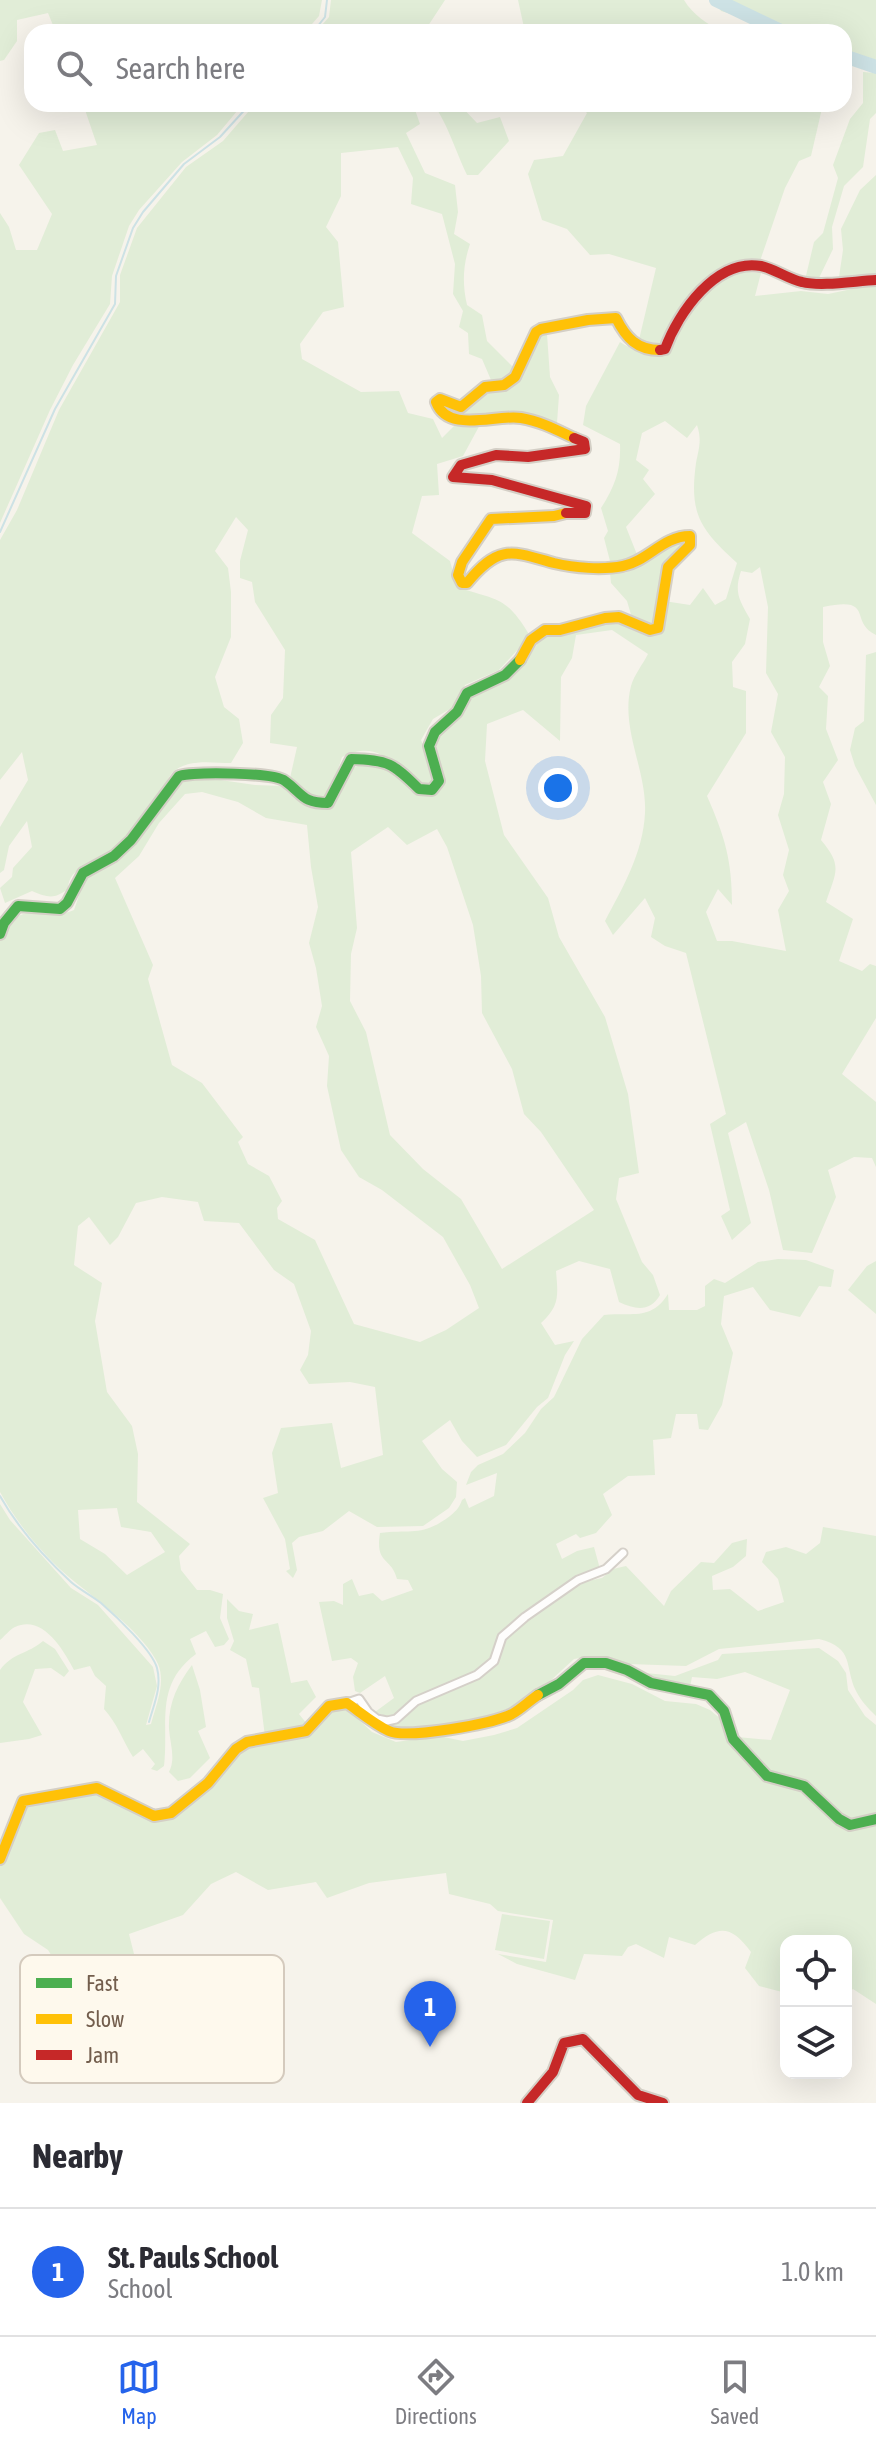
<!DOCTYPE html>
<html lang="en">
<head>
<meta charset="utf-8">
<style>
	:root { --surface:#fff; --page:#f2f2f3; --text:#2b2b33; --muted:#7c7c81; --line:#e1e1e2; --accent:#2563eb }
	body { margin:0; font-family:"Asap Condensed",sans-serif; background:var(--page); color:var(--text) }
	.controls { position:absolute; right:24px; bottom:24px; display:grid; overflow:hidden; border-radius:16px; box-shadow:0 8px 32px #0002 }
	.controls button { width:72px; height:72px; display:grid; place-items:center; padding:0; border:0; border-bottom:2px solid var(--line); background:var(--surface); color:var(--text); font:40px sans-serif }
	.you { position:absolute; left:558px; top:788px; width:28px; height:28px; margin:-20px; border:6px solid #fff; border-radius:50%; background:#1a73e8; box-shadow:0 0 0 12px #1a73e833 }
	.badge { display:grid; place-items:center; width:52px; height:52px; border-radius:50%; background:var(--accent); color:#fff; font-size:26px; font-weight:700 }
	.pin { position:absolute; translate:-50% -66px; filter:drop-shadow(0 2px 4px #0008) }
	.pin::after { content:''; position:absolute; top:42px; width:28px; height:24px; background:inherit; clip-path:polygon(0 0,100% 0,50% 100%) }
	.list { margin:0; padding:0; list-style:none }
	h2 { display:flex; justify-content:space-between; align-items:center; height:104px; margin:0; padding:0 32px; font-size:34px }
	h2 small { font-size:26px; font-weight:400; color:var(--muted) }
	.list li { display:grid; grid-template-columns:52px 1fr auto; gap:24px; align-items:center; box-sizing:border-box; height:128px; padding:0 32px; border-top:2px solid var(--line) }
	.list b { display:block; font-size:30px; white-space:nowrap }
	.list p { margin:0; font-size:26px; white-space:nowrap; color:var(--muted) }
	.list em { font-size:26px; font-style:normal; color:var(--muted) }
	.icon { flex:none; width:44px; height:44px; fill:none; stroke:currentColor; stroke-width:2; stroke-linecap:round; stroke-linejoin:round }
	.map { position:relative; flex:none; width:876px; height:2103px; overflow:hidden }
	.search { position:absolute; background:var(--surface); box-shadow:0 8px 32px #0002; left:24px; right:24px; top:24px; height:88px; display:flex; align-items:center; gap:20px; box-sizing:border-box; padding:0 28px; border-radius:24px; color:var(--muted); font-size:30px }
	.sheet { height:232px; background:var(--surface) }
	nav { display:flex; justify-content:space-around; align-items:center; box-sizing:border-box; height:112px; border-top:2px solid var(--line); background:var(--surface); font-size:22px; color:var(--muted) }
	nav a { display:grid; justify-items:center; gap:4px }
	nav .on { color:var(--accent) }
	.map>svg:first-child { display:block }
	.green { fill:#e1edd7; fill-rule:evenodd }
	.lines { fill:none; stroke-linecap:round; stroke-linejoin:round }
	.stream { stroke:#cde2e5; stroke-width:2 }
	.river { stroke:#cde2e5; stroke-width:14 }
	.street-casing { stroke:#d5d0c9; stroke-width:11 }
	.fast-casing { stroke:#d4cfc6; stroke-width:14 }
	.slow-casing { stroke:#d4cfc6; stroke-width:14 }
	.jam-casing { stroke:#d4cfc6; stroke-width:14 }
	.street { stroke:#fefdfc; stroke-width:7 }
	.fast { stroke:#4caf50; stroke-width:10 }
	.slow { stroke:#ffc107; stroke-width:10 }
	.jam { stroke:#c62828; stroke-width:10 }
	.key { fill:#fef9ed; stroke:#d4cabd; stroke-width:2 }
	.key-label { font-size:22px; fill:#735e4d }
</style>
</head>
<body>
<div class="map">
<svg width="876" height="2103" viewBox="0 0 876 2103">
	<rect width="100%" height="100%" fill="#f6f3eb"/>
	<path class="green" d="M0,0H322L319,16L305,32H201L199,24L162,32H58L55,30L48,13L17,20V41L4,60L0,61Z
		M331,0H445L426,29L427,32H316L329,17Z
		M518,0H684C693,15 708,25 724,32H525Z
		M715,0H876V63L844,50V32H792L721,11Z
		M863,72L876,73V113L870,119L863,167L844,186L832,227L833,249L819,278L805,280L814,242L823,233L838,178L833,165L850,119L863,103Z
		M83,104H243L217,135L182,162L139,210L129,226L112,276L110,304L73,365L50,410L0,523V213L9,227L16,250H37L52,214L19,165L39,133L55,130L63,151L97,145Z
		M255,104H413L420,124L406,133L425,173L455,185L458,212L454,234L470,244C463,265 462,283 467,305L482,315L487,341L513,367L512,378L491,380L482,359L469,354L468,333L459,327L463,311L453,294L455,264L442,214L411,204L413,178L398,147L341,153V196L326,227L338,242L344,307L323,312L300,344L302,359L361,392L399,391L408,413L433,419L442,438L457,423L482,421L463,456L437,464L439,495L422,496L412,533L450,561L457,587C499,601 506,596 530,636L499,670L465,685L455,706L433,719L421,740L436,778L428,786C397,781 388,734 342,757C331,791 323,820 290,778L297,747L270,743L271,715L283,698L285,650L255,602L252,582L240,578V561L248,530L236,517L215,551L228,568L231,592V637L215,677L224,707L239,719L243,743L231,763C212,763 187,758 172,773C168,777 166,785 163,789C149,811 131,835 112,851C96,865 69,864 68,889C55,899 48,898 32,891L5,903L0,888L12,877L13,868L32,847L27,821L9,846L4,870L0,873V827L28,780L22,752L0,780V540L17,510L59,410L120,302V275L137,228L186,167L223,141Z
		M433,104H459L477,123L500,117L509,141L478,175H467C456,152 447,122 433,104Z
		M578,104H823L811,156L799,161L785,188L760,261C717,260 673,299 666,342L661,346L638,344L656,268L609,254L590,255L567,229L542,220L528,174L534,160L563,156L587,113Z
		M876,175V277H839L843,250L841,229L860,190Z
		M737,271L761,273L755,296L801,291L828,294L876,284V635C848,622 876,596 823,607V642L830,666L819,687L828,696L826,729L838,760L823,782L831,804L821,840C843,866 836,872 826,902L853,919L839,961L862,971L870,964L876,966V1018L842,1074L876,1102V1167L872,1158L854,1157L828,1170L836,1197L812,1253L783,1250L769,1190L746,1122L728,1133L751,1223L732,1240L721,1216L730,1210L710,1124L726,1114L686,953L665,946L651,937L655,918L645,898L613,935L605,921C623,887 643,853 645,813C647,770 620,729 631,686C634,675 643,664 648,654L612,630L576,635L572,658L561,677L560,741L523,710L487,724L485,761L504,835L548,898L559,937L605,1017L628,1094L639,1173L619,1178L616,1199L642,1262L653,1275L660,1295C650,1312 636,1310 619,1302L610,1269L579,1261L556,1271C558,1295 560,1306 541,1323L555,1345L574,1341L565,1355L548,1398L537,1407L506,1445L477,1457L462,1441L450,1420L422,1441L442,1469L457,1482L456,1497L449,1508L423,1526L377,1527L349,1511L323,1531L299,1537L292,1543L297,1570L293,1578L286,1571L290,1569L285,1539L263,1498L278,1493L272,1453L281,1428L332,1423L341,1468L383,1455L375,1387L350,1382L309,1384L300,1370L308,1355L311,1331L294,1284L274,1270L239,1223L204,1221L198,1202L162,1197L136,1203L118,1237L110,1245L89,1217L78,1226L74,1265L102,1283L95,1321L107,1392L132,1426L138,1454L137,1502L190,1544L179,1556L181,1570L197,1590H210L223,1594L220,1618L229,1639L224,1645L215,1647L206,1631L190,1639L196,1654C154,1685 169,1723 164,1766L157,1771L151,1769L155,1764L143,1749L133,1757C123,1741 117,1723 104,1709L106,1686L95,1676L90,1666L74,1670C64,1651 43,1614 15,1627C10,1629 4,1637 0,1640V1504L10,1520L71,1588L98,1605L153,1667L157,1686L146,1725L151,1724C156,1705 166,1683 158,1664C145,1635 99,1601 75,1582C45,1558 18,1525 0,1492V941C23,893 37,925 74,910L84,881L91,874L117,859L172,791L186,780L200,777L255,785L283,786C297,804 307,809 330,805L351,769L360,765H380L393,771L411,791L422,796L435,795C446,777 440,763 435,744L443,728L471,696L520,669L538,643L548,635L614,621L650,635L664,601L690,605L703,588L715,605L726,599L737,563C700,529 689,514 696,463C699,448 702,440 697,425L687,438L665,421L642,433L636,460L649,470L643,479L655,494L626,527L638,557L628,562L610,561L604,538L608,531L601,508C615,486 621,470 620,444L583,425L586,406L620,342C638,353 650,358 670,351C684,310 701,293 737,271ZM760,567L768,607L766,673L778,694L771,732L785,757L784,794L778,815L789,850L783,875L789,891L778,910L786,951L732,941H717L706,912L718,889L732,905C732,860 725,837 707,796L746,733V691L733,687L732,662L745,644L750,619C739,600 734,592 741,571L752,573ZM202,792L238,802L266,818L307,825L311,867L318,907L309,943L316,968L322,1006L316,1027L329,1056L327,1086L341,1150L359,1177L382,1190L443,1237L470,1285L479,1308L446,1330L420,1342L354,1324L315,1240L278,1219L277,1208L282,1201L269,1176L248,1164L238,1142L243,1137L202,1083L172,1065L148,979L153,965L115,878L139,856L159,823L185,794ZM388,827L407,845L437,829L447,847L473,925L481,976L482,1013L512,1069L524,1114L541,1132L594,1210L502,1269L461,1199L423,1169L390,1135L366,1032L350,1001L351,954L357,928L351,852ZM117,1508L121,1527L151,1532L165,1552L127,1575L105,1554L80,1539L78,1510Z
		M547,334L550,377L559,395L557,423C521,407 492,414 454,416L444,412L440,403C449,409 464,413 474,404C477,401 478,396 481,392L506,388L538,336Z
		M682,537L688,544L664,563L654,620L649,624L632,618L627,601L611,583L610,573H625L633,569Z
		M876,652V805L855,766L850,750L855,728L864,721L866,655Z
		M778,1259L806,1260L834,1270L831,1287L819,1286L800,1317L770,1310L753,1287L724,1296L721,1324L733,1353L722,1405L708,1430L699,1429L697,1414H676L671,1438L653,1440L655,1475L628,1476L603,1494L612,1515L596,1533L580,1538L576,1534L556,1544L562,1559L577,1551L594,1547L600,1569L577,1576L498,1634L490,1658L476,1672L413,1697L396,1715L388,1717L375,1712L394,1698L385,1676L360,1693L355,1691L353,1677L358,1663L351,1658L332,1661L319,1602L334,1601L343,1605V1584L352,1579L359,1596L373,1593L382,1601L413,1590L408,1580L397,1579C391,1556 375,1565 380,1533C412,1529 422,1537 450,1516C457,1510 459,1508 462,1500L465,1498L469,1508L494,1496L497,1473L466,1485L471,1472L478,1465L503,1454L525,1433L541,1409L554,1397L582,1339L604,1315C632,1312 651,1321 668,1294L669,1310H697L705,1306V1286L714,1279L725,1283L758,1262Z
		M876,1261V1314L848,1290L867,1266Z
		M823,1527L876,1536V1716C868,1708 861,1701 856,1691C844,1666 855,1648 819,1639L719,1649L686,1666L629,1664L593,1656L574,1659L548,1683L520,1704L491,1715L454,1724L406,1731L394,1730L383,1721L471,1681L498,1658L506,1640L524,1622L583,1582L602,1578L613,1569L626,1566L664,1606L671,1591L701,1562L714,1563L732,1543L747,1539L746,1556L733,1567L712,1576L713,1590L730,1589L758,1611L784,1602L778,1579L762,1562L766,1552L786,1547L806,1554L820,1543Z
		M227,1599L239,1611L253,1614L249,1630L278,1623L291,1683L307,1680L316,1697L299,1714L307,1724L299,1729L265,1737L259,1688L252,1687L246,1659L230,1650L234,1641L227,1618Z
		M43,1641L55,1649L69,1671L64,1677L51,1668L35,1669L23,1702L42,1735L29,1739L0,1743V1670C12,1653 28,1654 43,1641Z
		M819,1648L838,1661L846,1673L848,1690L865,1716L876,1725V1816L851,1822L839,1815L817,1792L770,1774L737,1737L771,1740L790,1690L745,1672L717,1679L692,1677L690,1687L649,1680L636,1672L675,1676L718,1660L722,1654Z
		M192,1665L200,1690L206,1727L198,1731L210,1758L190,1778L178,1781L169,1772C176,1759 170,1743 169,1729C168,1704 177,1685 192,1665Z
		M598,1675L632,1684L665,1701L696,1704L710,1710L722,1720L729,1742L765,1779L799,1789L837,1821L876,1824V2004L853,1989L846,1994V1941H786V1993L759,1986L745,1968L751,1952C732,1926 719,1924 695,1945L669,1937L664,1958L636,1944L628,1947L622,1956L584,1954L575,1980L517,1964L498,1954L546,1962L553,1920L498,1911L490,1904L449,1894L446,1873L369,1883L327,1898L316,1882L268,1890L236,1872L211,1884L183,1915L129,1934L138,1970L160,1986C151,2016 136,2050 100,2049L90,2015L48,1950L24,1934L0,1898V1865L28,1803L94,1791L171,1816L238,1753C260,1740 289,1743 310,1731C326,1723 323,1711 345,1707L372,1732L396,1742L439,1736L463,1741L494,1735L517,1728L573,1690L583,1680Z
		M502,1914L550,1921L544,1959L495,1950Z"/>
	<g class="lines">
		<path class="stream" d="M313,32L325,17L327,0
			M0,532L55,409L115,304L116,276L133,228L143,212L184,164L220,137L250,104
			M0,1496C18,1528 44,1557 71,1582C80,1590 91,1595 101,1603C116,1616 152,1650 157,1668C162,1687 154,1704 149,1722"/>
		<path class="river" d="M716,0L783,32
			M844,56L876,67"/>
		<defs>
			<path id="street" d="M347,1703L359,1699L368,1712L377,1719L387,1721L396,1719L416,1701L477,1675L494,1661L502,1637L525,1617L578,1580L606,1569L623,1553"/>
			<path id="fast" d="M0,934L4,923L18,906L60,909L67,903L83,873L114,856L131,840L179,776C196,772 273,772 285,781C303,794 302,803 328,803L351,759C388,760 393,763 419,789L432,790L439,781L429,746L435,732L457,712L467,693L505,675L520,660
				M538,1695L559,1684L584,1663H606L627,1670L651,1683L709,1695L724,1711L733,1739L767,1776L804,1786L839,1819L850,1825L876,1819"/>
			<path id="slow" d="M574,438C557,430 540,421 521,418C495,414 448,434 436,402L440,399L461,407L485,387L504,385L515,377L536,332L541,329L588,320L616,318C626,338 637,350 660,350
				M520,660L531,640L545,630H560L605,618L619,617L650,630L658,628L668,567L690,545V536C663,536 648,561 623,566C603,570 574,568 554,563C511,551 499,544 467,583H462L458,575L462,562L491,519L554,516L566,513
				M0,1859L23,1801L97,1788L154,1816L171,1813L208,1783L236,1749L247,1742L306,1731L329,1706L347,1703C360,1712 374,1724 389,1731C407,1739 493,1724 512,1714C521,1709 529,1701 538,1695"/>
			<path id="jam" d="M660,350L665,349C678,313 716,258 761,266C775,269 788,279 802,282C821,287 855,281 876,280
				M566,513H585L586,506L492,480L453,477L461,465L496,455L528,457L585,449L584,442L574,438
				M527,2103L553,2072L564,2043L583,2039L638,2095L663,2103"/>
		</defs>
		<use href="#street" class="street-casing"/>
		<use href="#fast" class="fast-casing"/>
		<use href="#slow" class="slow-casing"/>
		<use href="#jam" class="jam-casing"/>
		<use href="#street" class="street"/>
		<use href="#fast" class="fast"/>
		<use href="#slow" class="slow"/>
		<use href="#jam" class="jam"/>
	</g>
	<rect x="20" y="1955" width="264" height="128" rx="12" class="key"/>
	<rect x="36" y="1978" width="36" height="10" fill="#4caf50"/>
	<rect x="36" y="2014" width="36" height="10" fill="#ffc107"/>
	<rect x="36" y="2050" width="36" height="10" fill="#c62828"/>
	<g class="key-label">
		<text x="86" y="1991">Fast</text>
		<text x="86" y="2027">Slow</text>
		<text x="86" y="2063">Jam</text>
	</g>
</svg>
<div class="controls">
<button><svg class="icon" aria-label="locate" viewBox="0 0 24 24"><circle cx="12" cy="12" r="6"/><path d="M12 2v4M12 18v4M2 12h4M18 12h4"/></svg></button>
<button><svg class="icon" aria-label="layers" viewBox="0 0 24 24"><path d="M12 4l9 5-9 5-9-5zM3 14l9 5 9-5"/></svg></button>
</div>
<div class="you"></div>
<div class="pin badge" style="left:430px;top:2047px">1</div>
<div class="search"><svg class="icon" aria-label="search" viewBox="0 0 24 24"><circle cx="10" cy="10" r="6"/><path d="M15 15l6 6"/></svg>Search here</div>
</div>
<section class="sheet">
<h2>Nearby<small></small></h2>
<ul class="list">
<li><span class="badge">1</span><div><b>St. Pauls School</b><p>School</p></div><em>1.0 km</em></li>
</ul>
</section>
<nav>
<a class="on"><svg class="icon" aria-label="map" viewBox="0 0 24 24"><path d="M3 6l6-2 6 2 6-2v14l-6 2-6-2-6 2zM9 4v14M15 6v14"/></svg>Map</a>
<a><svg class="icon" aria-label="directions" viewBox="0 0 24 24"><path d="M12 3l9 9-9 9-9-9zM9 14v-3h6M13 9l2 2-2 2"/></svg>Directions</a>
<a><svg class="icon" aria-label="saved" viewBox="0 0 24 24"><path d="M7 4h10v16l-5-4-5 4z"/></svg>Saved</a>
</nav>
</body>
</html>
